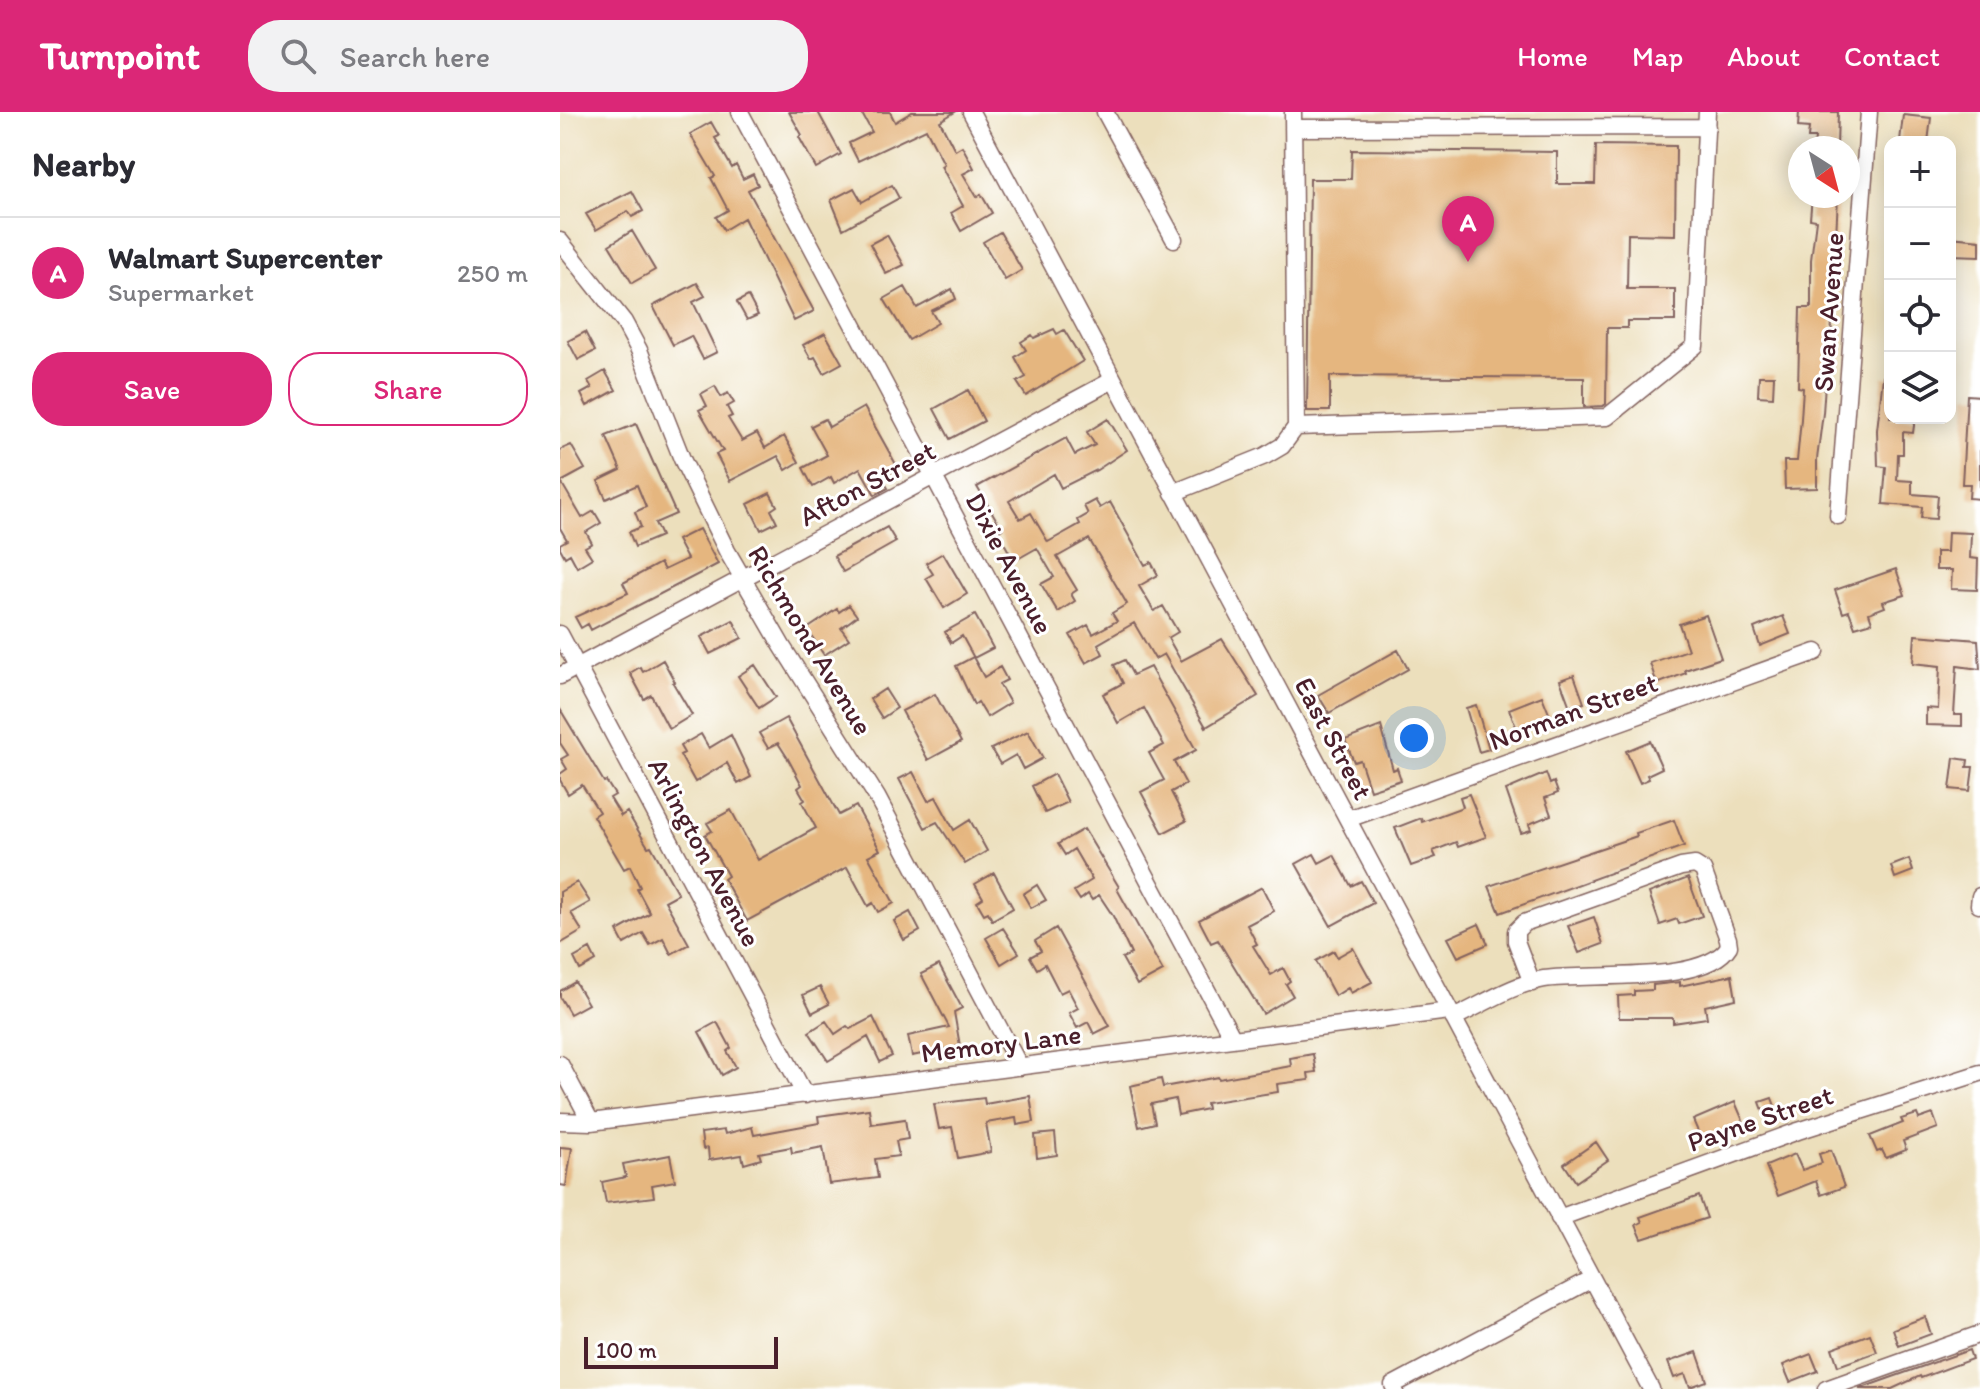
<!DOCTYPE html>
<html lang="en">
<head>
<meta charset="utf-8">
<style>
	:root { --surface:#fff; --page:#f2f2f3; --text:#2b2b33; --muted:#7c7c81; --line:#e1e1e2; --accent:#db2777 }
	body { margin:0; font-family:Itim,sans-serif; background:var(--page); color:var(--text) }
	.controls { position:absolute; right:24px; top:24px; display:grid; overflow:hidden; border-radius:16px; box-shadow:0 4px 20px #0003 }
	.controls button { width:72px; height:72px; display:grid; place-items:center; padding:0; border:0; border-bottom:2px solid var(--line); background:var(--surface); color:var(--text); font:40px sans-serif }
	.compass { position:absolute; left:1228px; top:24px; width:72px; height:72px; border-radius:50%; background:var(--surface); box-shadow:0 4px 20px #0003; rotate:144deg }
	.scale { position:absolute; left:24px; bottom:20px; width:194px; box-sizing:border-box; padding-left:8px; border:4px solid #4a1f2b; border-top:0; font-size:22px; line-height:28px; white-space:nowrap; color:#4a1f2b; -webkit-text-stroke:6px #fff; paint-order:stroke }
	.you { position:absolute; left:854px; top:626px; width:28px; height:28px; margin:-20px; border:6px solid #fff; border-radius:50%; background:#1a73e8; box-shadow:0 0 0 12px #1a73e833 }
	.badge { display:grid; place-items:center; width:52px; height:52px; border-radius:50%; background:var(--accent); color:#fff; font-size:26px; font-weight:700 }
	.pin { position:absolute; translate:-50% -66px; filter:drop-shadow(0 2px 4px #0008) }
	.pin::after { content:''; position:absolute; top:42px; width:28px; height:24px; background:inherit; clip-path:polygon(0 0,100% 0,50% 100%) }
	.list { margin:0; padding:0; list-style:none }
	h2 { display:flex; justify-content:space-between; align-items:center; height:104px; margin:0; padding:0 32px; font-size:34px }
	h2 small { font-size:26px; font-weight:400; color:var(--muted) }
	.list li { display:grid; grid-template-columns:52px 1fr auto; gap:24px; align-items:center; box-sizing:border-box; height:112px; padding:0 32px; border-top:2px solid var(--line) }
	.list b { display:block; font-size:30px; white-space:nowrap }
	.list p { margin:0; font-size:26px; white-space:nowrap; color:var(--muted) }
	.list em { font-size:26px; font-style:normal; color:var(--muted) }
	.actions { display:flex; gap:16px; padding:24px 32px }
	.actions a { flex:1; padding:18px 0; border:2px solid var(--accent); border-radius:32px; text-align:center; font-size:28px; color:var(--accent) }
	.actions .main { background:var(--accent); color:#fff }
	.icon { flex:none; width:44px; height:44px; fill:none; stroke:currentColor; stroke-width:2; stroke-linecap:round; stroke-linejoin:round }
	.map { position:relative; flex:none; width:1420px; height:1277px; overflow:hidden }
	header { display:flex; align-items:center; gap:48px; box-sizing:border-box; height:112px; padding:0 40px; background:var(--accent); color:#fff }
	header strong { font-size:38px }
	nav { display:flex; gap:44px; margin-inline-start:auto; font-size:28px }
	.search { width:560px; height:72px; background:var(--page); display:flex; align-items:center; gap:20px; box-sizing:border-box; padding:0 28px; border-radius:32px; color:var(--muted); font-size:30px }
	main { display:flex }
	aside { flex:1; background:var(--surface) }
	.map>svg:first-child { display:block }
	.building { fill:#e5b67f }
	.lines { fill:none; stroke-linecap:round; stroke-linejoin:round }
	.minor-casing { stroke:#83625e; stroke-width:19 }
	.minor { stroke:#fff; stroke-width:16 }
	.labels { text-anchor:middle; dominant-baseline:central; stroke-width:6; stroke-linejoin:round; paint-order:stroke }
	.street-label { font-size:28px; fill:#4a1f2b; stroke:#fff }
</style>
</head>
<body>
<header>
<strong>Turnpoint</strong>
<div class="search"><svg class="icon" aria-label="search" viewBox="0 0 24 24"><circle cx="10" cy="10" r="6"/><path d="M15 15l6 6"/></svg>Search here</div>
<nav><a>Home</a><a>Map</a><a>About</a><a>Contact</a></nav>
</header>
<main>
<aside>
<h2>Nearby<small></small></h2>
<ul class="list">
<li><span class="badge">A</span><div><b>Walmart Supercenter</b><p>Supermarket</p></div><em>250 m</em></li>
</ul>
<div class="actions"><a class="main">Save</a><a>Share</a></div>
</aside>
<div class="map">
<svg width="1420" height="1277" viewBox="0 0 1420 1277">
	<rect width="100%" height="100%" fill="#fff"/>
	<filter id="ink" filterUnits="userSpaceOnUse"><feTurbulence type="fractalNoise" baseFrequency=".0125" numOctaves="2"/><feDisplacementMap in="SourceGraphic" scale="16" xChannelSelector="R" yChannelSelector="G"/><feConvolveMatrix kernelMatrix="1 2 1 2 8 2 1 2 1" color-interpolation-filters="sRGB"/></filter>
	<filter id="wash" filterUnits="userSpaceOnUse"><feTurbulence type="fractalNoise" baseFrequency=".006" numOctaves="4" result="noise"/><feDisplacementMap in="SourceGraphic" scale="32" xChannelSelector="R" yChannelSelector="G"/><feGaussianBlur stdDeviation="1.8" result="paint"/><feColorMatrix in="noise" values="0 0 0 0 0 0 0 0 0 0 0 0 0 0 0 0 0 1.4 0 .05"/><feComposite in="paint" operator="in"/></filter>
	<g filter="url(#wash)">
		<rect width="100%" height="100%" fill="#ecdfbc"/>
		<g id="blocks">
			<path class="building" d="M229,0H258L281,42L256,56L239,25L242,23Z
				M301,0H330L335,10L352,0H395L380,9L395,38L402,34L414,56L403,62L417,85L421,82L432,101L401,119L391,101L403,94L381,54L384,52L366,17L298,49L289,31L312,20Z
				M1239,0H1278L1277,36H1254L1255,26H1248L1249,16L1238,15Z
				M1343,3L1371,6L1368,30L1340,29Z
				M151,10L159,24L155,26L172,56L176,53L183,67L193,62L198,73L188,78L254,199L234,209L184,106L164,118L156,105L168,98L151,66L155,64L130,22Z
				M1036,33L1116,34L1115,123L1068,122L1067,177H1115V209H1067V216H1047L1046,292L1043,294L1024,295V266L770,264V299H747L750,67H791L792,38L997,40V72H1035Z
				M332,73L339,86L283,117L271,88L294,76L302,90Z
				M72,79L83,99L72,105L68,99L36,118L26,102Z
				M1252,84H1278L1271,228H1268L1263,301L1257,347V376L1225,377L1224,349H1237L1241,307L1243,276L1238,275L1240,196H1251V148L1256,108L1250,107Z
				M72,119L95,158L72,171L49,133Z
				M440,120L462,158L445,168L423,130Z
				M327,123L344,153L326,162L310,132Z
				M1390,125L1420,128V144L1390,143Z
				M137,171L145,184L133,190L157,240L143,247L131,224L113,233L93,194Z
				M345,175L357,196L392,177L396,187L371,199L378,211L349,228L324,187Z
				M188,184L198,203L187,208L177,190Z
				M494,217L497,222L504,218L523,249L466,284L457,270L466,265L455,245L466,238L461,230L472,223L474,226Z
				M25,220L35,239L18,248L8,229Z
				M265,221L282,251L264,261L255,245L251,247L243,233Z
				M45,259L56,278L27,294L21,282L32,276L28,269Z
				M1199,264H1214L1213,285L1198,284Z
				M1323,265L1330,266V306H1355L1353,321L1343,320V342H1338L1337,368L1352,369V382L1378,384L1376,407L1361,406L1362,395L1323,392L1326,355L1318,354L1317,318Z
				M155,274L161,285L168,281L174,291L167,295L172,304L168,306L182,329L197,321L205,336L224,324L239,350L226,358L218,344L170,369L156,342L163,339L139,298L147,294L141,282Z
				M408,278L424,309L390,327L374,297Z
				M1407,283L1420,284V387L1409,386L1410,372H1402Z
				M304,295L338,356L322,366L328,376L315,383L300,356L274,371L271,365L253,375L243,356L267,343L251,314L265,307L269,315Z
				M548,307L567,338L537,358L501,376L494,362L449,389L460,407L471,401L488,430L520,412L518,408L528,402L524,394L535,388L540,396L550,390L585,453L591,450L598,463L579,474L594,499L603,494L618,520L608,526L621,549L662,527L698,584L646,615L604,542L595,547L574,511L538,532L543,542L526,551L510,523L528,513L533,522L557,509L552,501L567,492L529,427L497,445L517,478L511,482L515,489L498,500L481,472L494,465L477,436L454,449L438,420L442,417L417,375L506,326L515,343L535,333L527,320Z
				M76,312L116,402L95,411L101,424L75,435L69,420L81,415L75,400L86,395L77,373L46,387L38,369L61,358L46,324Z
				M11,333L25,357L1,370L22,406L34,399L41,411L26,420L32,431L25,435L32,446L17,455L10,442L5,445L0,436V432L7,428L0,416V338Z
				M210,381L217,394L211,398L217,410L201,418L188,392Z
				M327,415L336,430L283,460L274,444Z
				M139,417L158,452L31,518L28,512L21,516L15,505L68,481L63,471L100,451L104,458L127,447L117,428Z
				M1388,420L1411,421L1410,446L1418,447L1417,478L1391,477L1392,458H1376V440H1387Z
				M383,441L407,482L384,496L366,466L373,462L366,451Z
				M1336,457L1345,483L1323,490L1325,495L1309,501L1312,510L1295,515L1289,499L1283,501L1275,478Z
				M289,493L297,504L281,516L289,527L264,543L247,517L277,497L279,500Z
				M415,503L433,536L414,546L402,524L391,531L385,520Z
				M1146,503L1161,546L1125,558L1126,561L1097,572L1090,551L1128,538L1119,512Z
				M1223,504L1230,522L1200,534L1194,516Z
				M173,508L182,526L150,542L141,525Z
				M1355,523L1418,528L1420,557L1397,554L1394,603H1402V614L1366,613V596L1378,597L1380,554L1353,551Z
				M838,538L848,557L769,601L758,583Z
				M413,545L424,565L440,555L447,568L439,572L450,591L427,605L418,590L414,593L396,554Z
				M103,548L115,570L113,571L132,603L109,617L91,583L84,587L70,561L80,555L83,560Z
				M565,548L573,563L590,555L636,638L614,650L626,672L611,680L626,709L603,721L581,680L604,668L589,641L604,633L584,596L558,611L543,582L563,571L554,553Z
				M195,553L216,585L199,596L178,564Z
				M1014,563L1024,591L1010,595L1000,568Z
				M325,577L337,596L322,606L310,587Z
				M375,582L401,630L368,648L342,599Z
				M982,584L990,604L957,617L949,597Z
				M916,593L929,637L919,640L906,596Z
				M0,597L44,670L46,669L55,683L50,686L61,704L67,700L88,735L91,734L118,782L105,789L129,832L111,842L103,826L90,833L83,821L64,832L57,819L90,801L77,777L80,775L70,754L64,757L33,704L39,700L22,673L8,682L0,668V662L7,657L1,647L8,643L0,631Z
				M226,606L279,703L296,694L320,738L308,744L334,791L318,800L313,791L308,794L287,755L187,809L164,767L168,764L145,723L152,719L147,711L171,698L198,748L256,716L242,690L245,688L238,676L242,673L227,645L218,631L208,636L199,621Z
				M821,614L833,658L837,656L841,668L810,678L800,648L794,650L785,628Z
				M468,619L483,646L463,657L456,643L440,652L431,637Z
				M141,622L149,636L171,623L191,665L178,672L167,651L135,670L120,643L124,641L120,634Z
				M1090,629L1102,656L1087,663L1089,667L1080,671L1066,639Z
				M1394,646L1408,648L1407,655H1413L1410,679L1390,677Z
				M353,660L368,689L376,685L394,718L410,708L427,739L405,752L377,710L365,716L339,667Z
				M986,661L990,672L994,670L998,681L985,686L991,703L969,712L971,718L961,721L946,678Z
				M494,662L508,690L485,701L472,674Z
				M909,682L926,725L898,735L896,730L873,739L876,745L851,754L835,716L861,706L862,710L903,695L900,685Z
				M1114,708L1124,734L940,801L929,774L1077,724L1076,721Z
				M524,717L559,775L557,777L603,859L577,873L562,846L571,842L553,804L539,783L532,788L528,782L520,788L514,779L532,768L514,737L505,743L498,732Z
				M754,742L759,751L774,743L791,774L801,769L813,791L771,814L736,752Z
				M1349,747L1353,759L1335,766L1331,754Z
				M434,761L453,796L432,808L428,800L424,802L417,790L423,786L415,772Z
				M1128,766L1142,804L1119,812L1117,807L1100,813L1089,781Z
				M17,770L30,790L11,801L22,819L0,832V780Z
				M477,773L486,788L471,796L463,782Z
				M702,775L714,799L687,813L697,832L693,834L711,863L723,856L730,869L726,872L733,884L703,902L658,828L651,831L639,808Z
				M350,800L360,819L344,828L334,809Z
				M1034,805L1043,832L1019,841L1008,814Z
				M919,812L928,832L898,845L888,826Z
				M443,816L459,841L441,852L426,826Z
				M496,816L550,914L534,922L528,910L517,916L509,901L518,896L508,877L500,881L485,852L477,857L470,845L481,839L475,829Z
				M793,836L812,870L791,881L788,876L775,884L756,849L774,839L777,845Z
				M30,837L36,849L20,858L14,846Z
				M379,853L402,896L394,900L400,934L352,944L348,924L389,915L361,862Z
				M1172,863L1176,887L1145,894L1147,906L1113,911V906H1059L1058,884L1074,883V879L1093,878V873L1120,870V874Z
				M15,870L28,892L10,902L0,885V879Z
				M260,875L269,892L252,901L243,883Z
				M313,905L332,944L320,950L308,925L268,949L249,920L266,909L275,922L287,914L290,917Z
				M157,910L171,936L167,939L176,955L162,963L139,920Z
				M753,942L756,960L748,961L749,968L717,972L718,980L646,991L647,997L618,1003L615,987L591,992L595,1011L579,1015L570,974L601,967L603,975L658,965L659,967L731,954L730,946Z
				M470,984L474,1010L457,1013L456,1006L426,1011L431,1040L398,1046L392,1015L379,1017L374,992L424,986L425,992Z
				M1212,986L1219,1005L1207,1009L1200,990Z
				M1175,990L1184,1011L1142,1029L1133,1008Z
				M309,997L311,1012L345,1007L348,1027L336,1029L339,1044L315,1047L318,1066L269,1072L263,1035L232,1041L231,1035L199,1041L201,1047L184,1052L182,1043L149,1048L148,1036L143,1037L141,1021L164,1018L165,1022L192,1015L194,1023L259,1011L258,1004Z
				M1357,1002L1359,1007L1373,1002L1378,1016L1343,1029L1346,1038L1326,1046L1322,1038L1317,1040L1310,1024L1343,1011L1341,1007Z
				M495,1021L497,1043L477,1046L475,1023Z
				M1036,1030L1048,1048L1016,1070L1004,1052Z
				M0,1035L12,1036L6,1074L0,1073Z
				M1271,1038L1284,1075L1261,1083L1256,1069L1218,1084L1206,1054L1235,1042L1242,1058L1262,1051L1259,1042Z
				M110,1043L115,1069L92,1073L94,1085L46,1091L42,1070L66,1065L63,1052Z
				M1139,1084L1147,1106L1082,1127L1076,1113L1082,1110L1080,1105Z
				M1365,1205L1371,1222L1339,1234L1333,1217Z
				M1310,1222L1317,1240L1278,1254L1272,1236Z
				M1409,1238L1412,1247L1361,1266L1360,1264L1332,1277H1299Z
				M1137,1240L1147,1269L1130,1275L1125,1262L1114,1266L1108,1250Z
				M1251,1242L1258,1259L1230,1270L1223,1253Z"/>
		</g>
	</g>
	<g filter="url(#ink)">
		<use href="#blocks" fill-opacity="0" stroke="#83625e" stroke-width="2"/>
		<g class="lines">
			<defs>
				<path id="minor" d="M180,0L673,927
					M411,0L1091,1277
					M545,0L614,127
					M733,0L736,315L1047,305L1135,234L1147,0
					M733,16L1147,15
					M0,129L64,210L79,238L122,347L167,439L222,534L317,685L460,955
					M613,381L705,344L722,334L736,315
					M1278,404L1309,0
					M0,522L245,983
					M0,564L553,268
					M788,707L1256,540
					M1419,793L1420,784
					M893,906C922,893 953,872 984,867C1028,860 1145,874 1169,834L1168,827L1143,758L1135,753L1121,755L964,811L956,819V829L972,871
					M0,952L31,1010
					M0,1009L31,1010L889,899
					M999,1106L1238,1019L1420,961
					M835,1277L833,1273L1032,1167
					M1266,1277L1420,1222"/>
			</defs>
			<use href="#minor" class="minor-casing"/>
			<use href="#minor" class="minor"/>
		</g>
	</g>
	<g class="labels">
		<g class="street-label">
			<text transform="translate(1268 200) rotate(-86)">Swan Avenue</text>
			<text transform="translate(307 371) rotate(-28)">Afton Street</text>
			<text transform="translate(450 451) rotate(62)">Dixie Avenue</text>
			<text transform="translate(251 528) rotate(59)">Richmond Avenue</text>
			<text transform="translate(1013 599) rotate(-20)">Norman Street</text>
			<text transform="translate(774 626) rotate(62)">East Street</text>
			<text transform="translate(145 740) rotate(62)">Arlington Avenue</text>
			<text transform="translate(441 931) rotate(-7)">Memory Lane</text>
			<text transform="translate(1200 1006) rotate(-19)">Payne Street</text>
		</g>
	</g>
</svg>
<div class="controls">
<button>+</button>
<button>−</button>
<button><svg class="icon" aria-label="locate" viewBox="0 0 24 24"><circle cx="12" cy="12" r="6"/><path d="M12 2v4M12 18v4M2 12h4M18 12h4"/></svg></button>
<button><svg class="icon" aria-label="layers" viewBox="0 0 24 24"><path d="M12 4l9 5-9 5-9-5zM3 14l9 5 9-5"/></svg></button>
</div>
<svg class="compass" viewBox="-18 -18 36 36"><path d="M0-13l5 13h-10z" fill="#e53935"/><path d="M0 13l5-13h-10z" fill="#7c7c81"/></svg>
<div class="scale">100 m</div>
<div class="you"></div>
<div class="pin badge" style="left:908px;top:150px">A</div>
</div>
</main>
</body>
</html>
